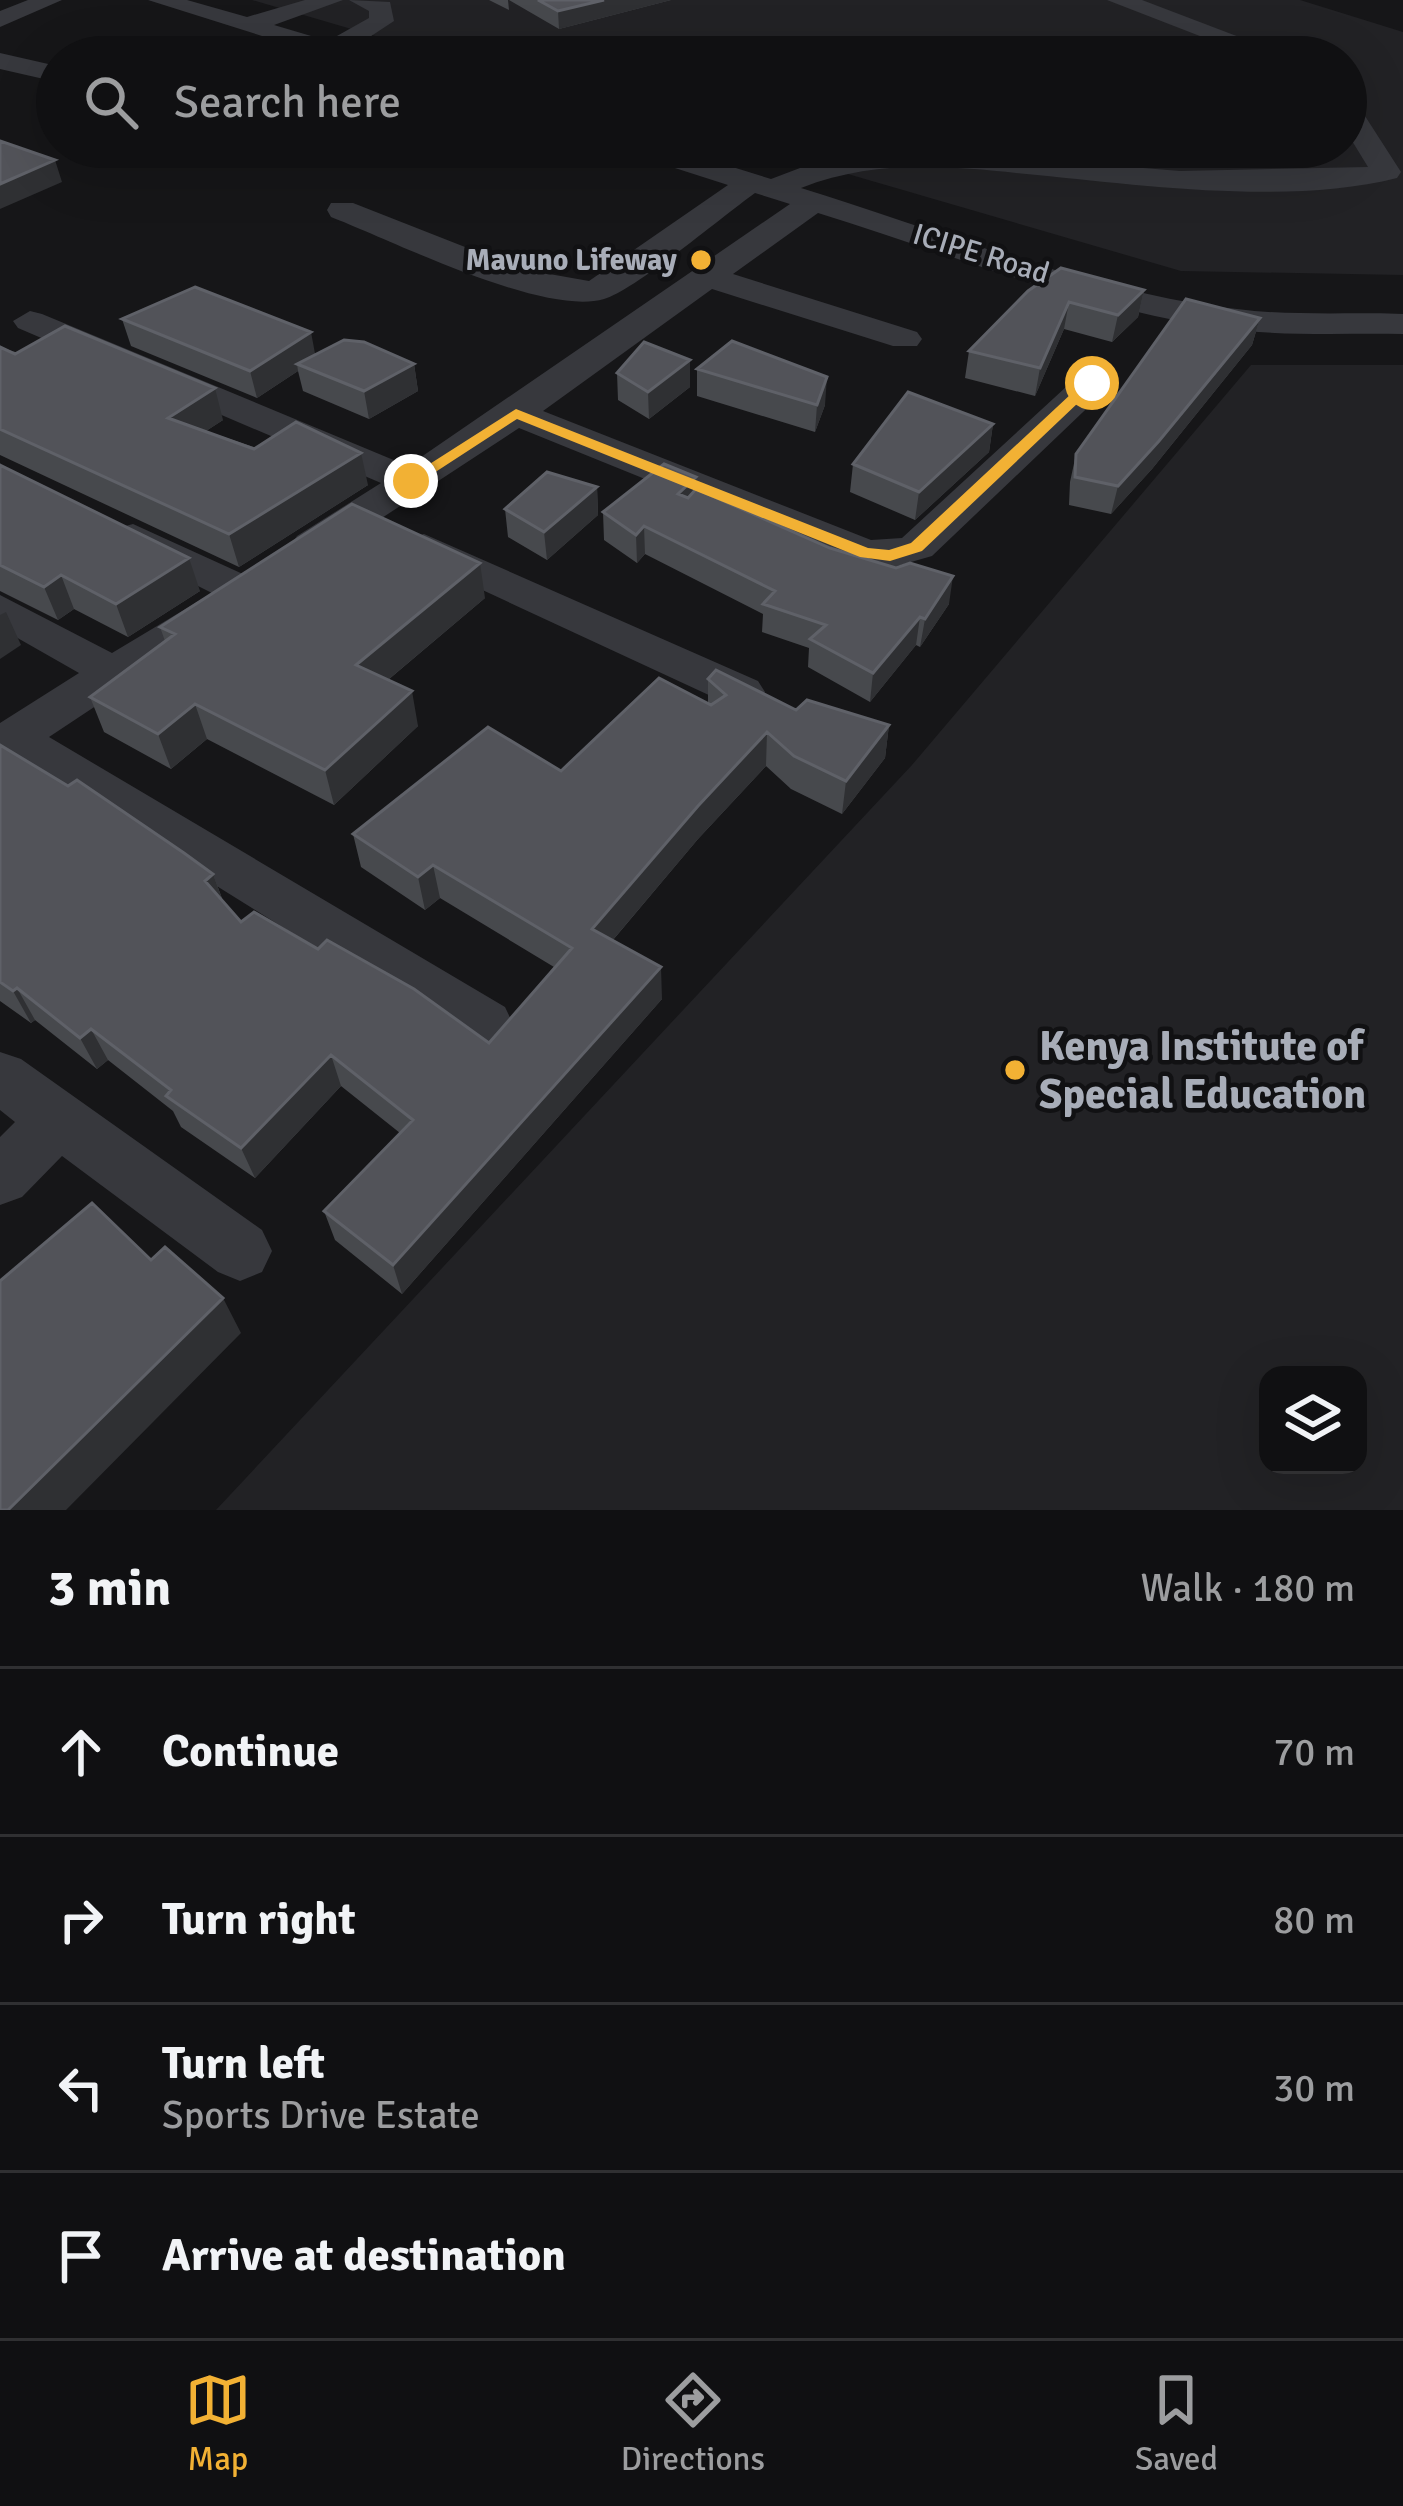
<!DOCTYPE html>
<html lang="en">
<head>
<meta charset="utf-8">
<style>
	:root { --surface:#101012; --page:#1e1e20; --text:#f1f3f6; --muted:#9c9d9f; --line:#303032; --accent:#f2b134 }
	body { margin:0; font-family:Signika,sans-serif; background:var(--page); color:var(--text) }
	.controls { position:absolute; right:36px; bottom:36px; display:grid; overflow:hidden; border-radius:24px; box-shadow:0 12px 48px #0002 }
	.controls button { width:108px; height:108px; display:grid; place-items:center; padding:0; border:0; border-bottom:3px solid var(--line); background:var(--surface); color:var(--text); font:60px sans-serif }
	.stop { position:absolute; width:36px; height:36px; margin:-27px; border:9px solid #f2b134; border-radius:50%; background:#fff }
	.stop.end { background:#f2b134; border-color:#fff; box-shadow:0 3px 12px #0008 }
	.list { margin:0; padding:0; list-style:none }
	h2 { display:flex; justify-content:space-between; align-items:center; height:156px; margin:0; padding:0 48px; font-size:51px }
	h2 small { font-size:39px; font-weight:400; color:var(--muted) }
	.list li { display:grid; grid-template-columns:78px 1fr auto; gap:36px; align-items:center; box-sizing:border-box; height:168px; padding:0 48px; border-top:3px solid var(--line) }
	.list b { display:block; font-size:45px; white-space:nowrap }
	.list p { margin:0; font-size:39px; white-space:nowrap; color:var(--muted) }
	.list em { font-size:39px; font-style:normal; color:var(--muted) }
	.icon { flex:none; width:66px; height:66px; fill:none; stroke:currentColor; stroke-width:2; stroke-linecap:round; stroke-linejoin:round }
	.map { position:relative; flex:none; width:1403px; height:1510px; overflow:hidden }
	.search { position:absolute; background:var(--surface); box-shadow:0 12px 48px #0002; left:36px; right:36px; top:36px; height:132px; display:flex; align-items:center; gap:30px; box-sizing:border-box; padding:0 42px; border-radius:66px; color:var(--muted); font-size:45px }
	.sheet { height:828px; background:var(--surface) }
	nav { display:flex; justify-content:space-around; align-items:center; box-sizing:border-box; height:168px; border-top:3px solid var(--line); background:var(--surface); font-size:33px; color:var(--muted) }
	nav a { display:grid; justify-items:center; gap:6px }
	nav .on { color:var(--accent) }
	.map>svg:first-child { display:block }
	.built { fill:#222225; fill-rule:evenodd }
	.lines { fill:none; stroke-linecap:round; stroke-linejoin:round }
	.minor { fill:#37383d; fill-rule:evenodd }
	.wall { fill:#47494d }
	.shaded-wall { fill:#2f3033 }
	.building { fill:#525359; stroke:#5f6168; stroke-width:3 }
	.route { fill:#f2b134 }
	.poi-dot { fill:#f2b134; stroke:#111113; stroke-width:4.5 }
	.labels { text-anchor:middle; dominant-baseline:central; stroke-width:9; stroke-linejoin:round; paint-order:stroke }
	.far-street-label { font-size:30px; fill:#a8adb8; stroke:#111113 }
	.far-poi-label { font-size:30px; font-weight:bold; fill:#a8adb8; stroke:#111113; text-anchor:end }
	.near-poi-label { font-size:42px; font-weight:bold; fill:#a8adb8; stroke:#111113; text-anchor:start }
</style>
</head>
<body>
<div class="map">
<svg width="1403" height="1510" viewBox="0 0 1403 1510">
	<rect width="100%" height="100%" fill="#161618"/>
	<path class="built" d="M252,0H1300L1403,32V275L1181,271L755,147H1346V57H447Z
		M1251,365H1403V1510H216L912,765ZM1268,1375H1358V1465H1268Z"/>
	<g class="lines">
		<path class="minor" d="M28,0H62L0,27V11Z
			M148,0H187L247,17L305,0H343L274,25L328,41L369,18V11L349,0L390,2L394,21L353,48L370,57H329Z
			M1107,0H1142L1292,57H1254Z
			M0,53L57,66V82L0,69Z
			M1346,100L1356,102L1401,172L1397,178C1290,205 1147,186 1037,175C954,167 881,157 801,188C937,230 1097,294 1237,309C1291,316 1348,312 1403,314V334C1348,333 1291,336 1237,330C1095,313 954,255 818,213L733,274L917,332L922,339L917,346H893L712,289L543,411L871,540L902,538L1079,375H1105L1110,383L1105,391L932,556L890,568L850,562L519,428L327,554H297L291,545L297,536L381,483L18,328L13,321L30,311L42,314L408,466L790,204L755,193C723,216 635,290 604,299C544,317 391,240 331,217L327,210L331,203H353L521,269L589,281L728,185L628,153L624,147H668L771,179L829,157L891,147L1180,171L1368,167L1346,131Z
			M133,524L256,580L262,590L256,600L238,603L233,615L49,737L505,1007L513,1024L505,1041L485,1048L465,1041L13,759L0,763V723L79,673L0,628V595L112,653L212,593L118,546L112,537L118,528Z
			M424,534L758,681L765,692L758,703L742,708L726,703L409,556L403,547L409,538Z
			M0,1052L21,1059L262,1230L272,1251L262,1272L240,1281L218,1272L62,1156L22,1197L0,1205V1137L15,1122L0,1110Z"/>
	</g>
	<path class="wall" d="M489,0H508L509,10Z
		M509,0H671L559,29Z
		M1144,290L1138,317L1112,342L1064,329L1035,396L965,378L969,351L1028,291Z
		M1260,318L1252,345L1152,469L1111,514L1069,505L1070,482L1076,454Z
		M122,319L315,355L414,364L418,391L369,419L303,391L298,371L257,398L131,346Z
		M0,347L223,420L206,431L368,485L239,567L0,455Z
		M697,369L825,405L815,432L697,396Z
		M617,373L690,387L649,419L618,400Z
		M993,424L989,452L915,520L850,492L853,464Z
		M0,465L200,591L128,637L74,609L58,620L0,591Z
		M597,487L598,515L547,560L508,537L505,509Z
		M696,489L949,604L920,647L916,645L870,702L808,667L809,648L762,632L763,614L645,554L637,563L604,540L603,512Z
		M485,598L388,680L418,726L334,805L207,739L171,769L104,732L90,697L165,641L160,627Z
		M708,679L796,710L889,725L885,758L842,814L791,789L766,766L698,839L613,940L662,999L402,1294L335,1240L324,1211L400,1133L341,1086L255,1178L181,1127L173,1111L108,1060L97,1069L35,1020L31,1023L0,1001V745L213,874L223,901L241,922L489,1043L554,967L440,898L425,910L361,867L353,834L561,771L708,703Z"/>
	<path class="shaded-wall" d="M604,0H671L559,29L558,11Z
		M55,160L62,182L0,209V184Z
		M1144,290L1138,317L1112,342L1118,315Z
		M1069,302L1064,329L1035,396L1040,368Z
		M1260,318L1252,345L1152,469L1111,514L1118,486Z
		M311,332L316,359L297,364L298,371L257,398L250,371Z
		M690,360V387L649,419L648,392Z
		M414,364L418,391L369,419L364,391Z
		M827,377L825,405L815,432L817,405Z
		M215,388L223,420L177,450L168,418Z
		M993,424L989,452L915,520L919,492Z
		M361,453L368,485L239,567L229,534Z
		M696,477V505L678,494Z
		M597,487L598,515L547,560L544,532Z
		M644,526L645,554L637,563L636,535Z
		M189,558L200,591L128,637L116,604Z
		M480,563L485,598L364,700L356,665Z
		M61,575L74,609L58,620L44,587Z
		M953,576L949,604L920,647L925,619Z
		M6,612L21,645L0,659V615Z
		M920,617L916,645L870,702L873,673Z
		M412,691L418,726L334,805L325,770Z
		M195,704L207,739L171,769L158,734Z
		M889,725L885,758L842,814L846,781Z
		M767,732L766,766L698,839L595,961L592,929L698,806Z
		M433,865L440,898L425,910L418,877Z
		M213,874L225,907L205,881Z
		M661,967L662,999L402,1294L393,1265Z
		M17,988L35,1020L31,1023L13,991Z
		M91,1029L108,1060L97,1069L80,1038Z
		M331,1055L341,1086L255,1178L241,1148Z
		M223,1298L241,1333L66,1510H8Z"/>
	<path class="building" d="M538,0H604L558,11Z
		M0,141L55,160L0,184Z
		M1061,268L1144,290L1118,315L1069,302L1040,368L969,351L1028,291Z
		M195,287L311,332L250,371L122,319Z
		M1186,299L1260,318L1159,441L1118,486L1075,477L1076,454Z
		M65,326L215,388L168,418L254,449L296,422L361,453L229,534L0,429V347L15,354Z
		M344,340L364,342L414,364L364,391L297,364Z
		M732,341L827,377L817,405L697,369Z
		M644,342L690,360L648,392L617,373Z
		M908,392L993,424L919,492L853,464Z
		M664,464L696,477L678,494L688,498L696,489L830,548L896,568L910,563L953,576L925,619L920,617L873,673L810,639L826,625L763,604L775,591L644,526L636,535L603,512Z
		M0,465L189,558L116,604L61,575L44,587L0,565Z
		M547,472L597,487L544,532L505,509Z
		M352,504L480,563L356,665L412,691L325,770L195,704L158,734L90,697L175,634L160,627Z
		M716,670L796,710L807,700L889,725L846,781L794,756L767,732L698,806L592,929L661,967L393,1265L324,1211L413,1120L331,1055L241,1148L166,1096L171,1090L91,1029L80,1038L17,988L13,991L0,982V745L68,786L77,780L184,853L213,874L205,881L241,922L254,912L318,949L327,940L414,989L489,1043L572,948L433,865L418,877L353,834L488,727L561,771L659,678L711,705L726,695L708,679Z
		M92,1203L151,1260L165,1247L223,1298L8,1510H0V1281Z"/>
	<path class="route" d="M1086,380L1099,383L922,551L890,561L860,557L517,419L417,484L403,481L516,409L868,548L889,550L911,543Z"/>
	<g class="poi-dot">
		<circle cx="701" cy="260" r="12"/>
		<circle cx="1015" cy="1070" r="12"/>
	</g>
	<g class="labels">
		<g class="far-street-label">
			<text transform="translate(981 254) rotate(17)">ICIPE Road</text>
		</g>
		<g class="far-poi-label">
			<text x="677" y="260">Mavuno Lifeway</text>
		</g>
		<g class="near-poi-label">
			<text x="1039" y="1046">Kenya Institute of<tspan x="1039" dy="48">Special Education</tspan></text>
		</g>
	</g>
</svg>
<div class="controls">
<button><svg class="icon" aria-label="layers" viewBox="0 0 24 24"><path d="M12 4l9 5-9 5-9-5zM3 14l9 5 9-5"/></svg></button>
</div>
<div class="stop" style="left:1092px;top:383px"></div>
<div class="stop end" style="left:411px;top:481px"></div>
<div class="search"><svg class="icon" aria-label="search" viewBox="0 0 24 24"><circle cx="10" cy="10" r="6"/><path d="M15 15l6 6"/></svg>Search here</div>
</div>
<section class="sheet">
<h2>3 min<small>Walk · 180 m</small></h2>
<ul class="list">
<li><svg class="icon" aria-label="ahead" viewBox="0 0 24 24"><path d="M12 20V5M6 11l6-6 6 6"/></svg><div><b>Continue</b></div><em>70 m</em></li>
<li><svg class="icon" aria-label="right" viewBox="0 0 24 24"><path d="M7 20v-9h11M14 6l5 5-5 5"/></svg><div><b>Turn right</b></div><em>80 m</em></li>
<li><svg class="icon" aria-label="left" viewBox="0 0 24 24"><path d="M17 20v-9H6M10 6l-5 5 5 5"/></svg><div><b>Turn left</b><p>Sports Drive Estate</p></div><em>30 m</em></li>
<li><svg class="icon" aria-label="arrive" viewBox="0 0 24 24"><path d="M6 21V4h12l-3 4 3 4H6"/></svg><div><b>Arrive at destination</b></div></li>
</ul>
</section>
<nav>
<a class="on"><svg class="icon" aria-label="map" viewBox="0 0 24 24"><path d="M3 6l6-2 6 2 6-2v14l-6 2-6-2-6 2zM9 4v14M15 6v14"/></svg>Map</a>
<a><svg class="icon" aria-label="directions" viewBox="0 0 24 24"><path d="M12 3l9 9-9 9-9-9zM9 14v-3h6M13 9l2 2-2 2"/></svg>Directions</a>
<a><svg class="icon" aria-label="saved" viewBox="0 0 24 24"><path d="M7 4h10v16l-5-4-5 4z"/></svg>Saved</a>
</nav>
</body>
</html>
